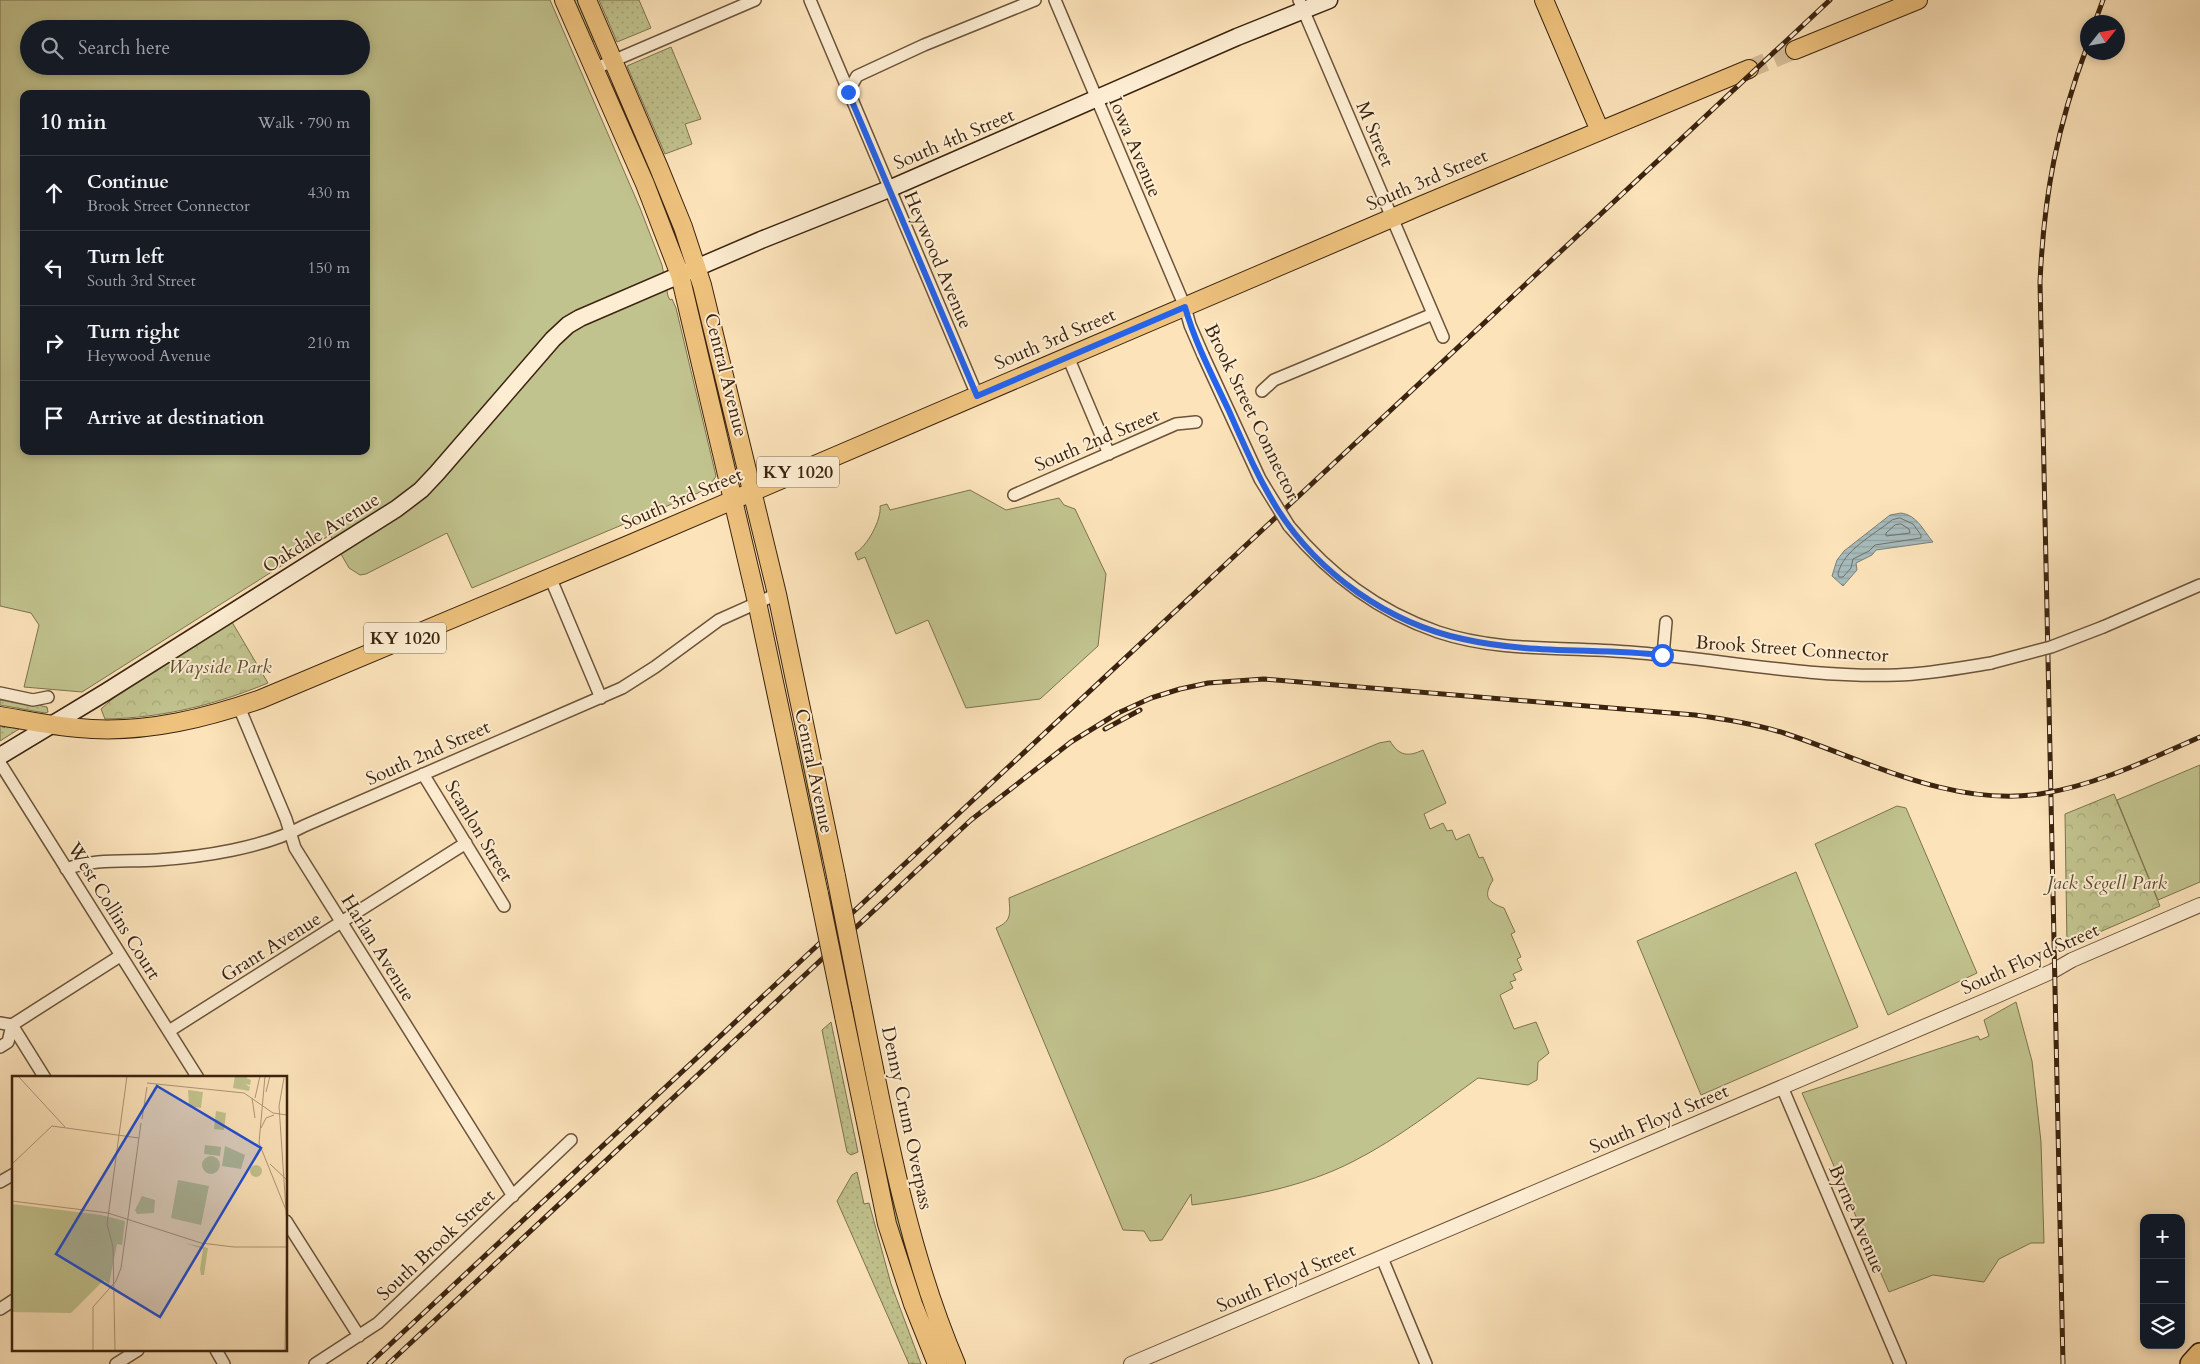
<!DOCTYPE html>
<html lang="en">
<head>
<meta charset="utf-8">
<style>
	:root { --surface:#171b24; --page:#242831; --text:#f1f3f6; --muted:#9ea1a6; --line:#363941 }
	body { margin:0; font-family:Cardo,serif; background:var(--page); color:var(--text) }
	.controls { position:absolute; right:15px; bottom:15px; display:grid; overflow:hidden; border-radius:10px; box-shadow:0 2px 8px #0003 }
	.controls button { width:45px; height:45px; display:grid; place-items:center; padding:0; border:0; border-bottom:1px solid var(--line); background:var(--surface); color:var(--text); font:25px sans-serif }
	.compass { position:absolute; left:2080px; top:15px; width:45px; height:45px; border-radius:50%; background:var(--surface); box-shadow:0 2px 8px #0003; rotate:59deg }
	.stop { position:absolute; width:15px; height:15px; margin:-11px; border:4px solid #2563eb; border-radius:50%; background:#fff }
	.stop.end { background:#2563eb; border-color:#fff; box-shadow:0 1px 5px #0008 }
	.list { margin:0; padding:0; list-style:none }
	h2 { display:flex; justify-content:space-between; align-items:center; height:65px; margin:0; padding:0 20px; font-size:21px }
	h2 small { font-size:16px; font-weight:400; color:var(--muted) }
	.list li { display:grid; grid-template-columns:32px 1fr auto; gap:15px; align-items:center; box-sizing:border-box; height:75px; padding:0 20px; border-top:1px solid var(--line) }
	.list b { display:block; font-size:19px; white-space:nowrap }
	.list p { margin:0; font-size:16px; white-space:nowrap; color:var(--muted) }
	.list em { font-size:16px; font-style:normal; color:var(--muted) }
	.icon { flex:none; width:28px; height:28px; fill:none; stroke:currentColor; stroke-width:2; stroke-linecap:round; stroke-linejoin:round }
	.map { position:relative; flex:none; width:2200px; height:1364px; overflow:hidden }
	.search { position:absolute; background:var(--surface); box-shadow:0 2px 8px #0003; left:20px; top:20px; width:350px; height:55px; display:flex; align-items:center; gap:12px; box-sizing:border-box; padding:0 18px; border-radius:28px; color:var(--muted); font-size:19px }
	.panel { position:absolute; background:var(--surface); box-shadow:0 2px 8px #0003; left:20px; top:90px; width:350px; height:365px; border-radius:10px }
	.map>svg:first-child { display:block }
	.grass { fill:url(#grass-dots); stroke:#7e734e }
	.park { fill:url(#park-crowns); stroke:#7e734e }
	.pitch { fill:#c1c38e; stroke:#7e734e; fill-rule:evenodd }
	.water { fill:url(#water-rules); stroke:#7b7e77 }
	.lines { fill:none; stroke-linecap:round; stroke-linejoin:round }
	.shore { stroke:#706f66; stroke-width:1 }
	.primary-tunnel { stroke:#d5bd98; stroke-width:18; stroke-dasharray:18 9; stroke-linecap:butt }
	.minor-casing { stroke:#6b533a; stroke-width:14 }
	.tertiary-casing { stroke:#6b533a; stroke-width:16 }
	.secondary-casing { stroke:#3b230f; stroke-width:19 }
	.primary-casing { stroke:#3b230f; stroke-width:20 }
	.motorway-casing { stroke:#3b230f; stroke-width:24 }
	.minor { stroke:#fdedd2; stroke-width:11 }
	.tertiary { stroke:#fdedd2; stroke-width:14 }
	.secondary { stroke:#fdedd2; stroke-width:16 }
	.primary { stroke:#eec27d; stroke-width:18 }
	.motorway { stroke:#eec27d; stroke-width:21 }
	.rail-casing { stroke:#3b230f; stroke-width:5 }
	.rail { stroke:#fdedd2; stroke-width:3; stroke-dasharray:9; stroke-linecap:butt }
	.minor-bridge-casing { stroke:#6b533a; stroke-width:14; stroke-linecap:butt }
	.primary-bridge-casing { stroke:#3b230f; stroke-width:20; stroke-linecap:butt }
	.minor-bridge { stroke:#fdedd2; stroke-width:11 }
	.primary-bridge { stroke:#eec27d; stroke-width:18 }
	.route { stroke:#2563eb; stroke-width:6 }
	.labels { text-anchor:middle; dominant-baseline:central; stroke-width:4; stroke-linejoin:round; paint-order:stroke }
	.shield { fill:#fdedd2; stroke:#75604a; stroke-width:1 }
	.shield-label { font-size:18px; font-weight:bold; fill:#3b230f }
	.street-label { font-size:19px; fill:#3b230f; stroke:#fdedd2 }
	.park-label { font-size:19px; font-style:italic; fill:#5c4b2f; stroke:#fdedd2 }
	.inset-road { fill:none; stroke:#af9676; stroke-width:1 }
	.view { fill:#1d4ed8; fill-opacity:0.15; stroke:#1d4ed8; stroke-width:2.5 }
	.inset-edge { fill:none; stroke:#3b230f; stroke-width:2.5 }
</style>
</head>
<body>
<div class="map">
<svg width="2200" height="1364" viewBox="0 0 2200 1364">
	<defs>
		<pattern id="grass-dots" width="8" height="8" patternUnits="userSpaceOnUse" patternTransform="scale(1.25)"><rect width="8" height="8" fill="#c1c38e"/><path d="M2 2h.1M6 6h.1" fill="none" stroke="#a7a779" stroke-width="1.8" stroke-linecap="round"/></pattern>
		<pattern id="park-crowns" width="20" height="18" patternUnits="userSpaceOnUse" patternTransform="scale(1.25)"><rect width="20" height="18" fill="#c1c38e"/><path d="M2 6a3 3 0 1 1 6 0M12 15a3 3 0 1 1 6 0" fill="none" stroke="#a7a779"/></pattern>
		<pattern id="water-rules" width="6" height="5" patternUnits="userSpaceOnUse" patternTransform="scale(1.25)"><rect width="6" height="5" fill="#a6bbbc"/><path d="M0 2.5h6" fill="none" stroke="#90a0a0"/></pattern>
	</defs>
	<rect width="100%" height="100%" fill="#fce3ba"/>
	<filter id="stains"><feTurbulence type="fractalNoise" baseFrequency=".004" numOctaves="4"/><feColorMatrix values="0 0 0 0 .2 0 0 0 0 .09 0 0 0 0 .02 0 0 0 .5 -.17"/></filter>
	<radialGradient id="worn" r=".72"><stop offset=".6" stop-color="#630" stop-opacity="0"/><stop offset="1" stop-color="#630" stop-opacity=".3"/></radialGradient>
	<path class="grass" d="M572,0H579L596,40L590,43Z
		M599,0H639L651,28L617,42Z
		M671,47L701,119L685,124L692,144L665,154L627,66Z
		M615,84L656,181L655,182L609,86Z
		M0,697L47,707L48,712L45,713L0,705Z
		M0,725L4,728L6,726L19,729L0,741Z
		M800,743L825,858L818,859L794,745Z
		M831,1022L858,1152L851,1155L847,1152L822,1030Z
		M853,1031H859L901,1229L910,1262L905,1263L895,1231Z
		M857,1172L864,1204L869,1203L891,1284L921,1364H909L837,1201L852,1175Z"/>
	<path class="park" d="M232,622L268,683C215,705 162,718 105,719L101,709L118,694Z
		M2114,794L2160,906L2067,946L2065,814Z"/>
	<path class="pitch" d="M0,0H550L640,208L662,265L668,296L670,300L672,299L676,308L716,476C711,485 706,489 698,493L472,588L447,533L366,574L360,575L349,568L330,535L82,692L24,687L39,625L31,613L0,606ZM29,29H361V66H29ZM24,94H366V451H24Z
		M970,490L1006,510L1059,498L1064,505L1075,509L1106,574L1098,646L1040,699L966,708L928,620L896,634L865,557L858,560L855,553C867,547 882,519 880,506L887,504L890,510Z
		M1390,741C1399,756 1408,757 1423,750L1446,803L1424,814L1430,829L1443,823L1447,831L1452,830L1456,840L1469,834L1479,858L1483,857L1493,880C1483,896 1487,902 1504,908L1515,932L1511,934L1521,957L1517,959L1522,970L1513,974L1516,980L1510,982L1513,988L1500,995L1514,1029L1536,1022L1549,1053L1538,1062L1537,1080L1528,1085L1478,1078C1438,1107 1399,1138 1354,1161C1304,1187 1247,1197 1192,1205L1191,1194L1162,1240L1150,1241L1144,1231L1123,1230L996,928C1012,921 1010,914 1009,898L1379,743Z
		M2200,765V882L2158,900L2117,800Z
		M1897,806L1906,808L1977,973L1888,1015L1815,844Z
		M1796,872L1858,1027L1701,1095L1637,941Z
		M2016,1002L2032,1061L2041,1142L2044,1243H2031L1999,1259L1984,1282L1933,1275L1889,1292L1802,1093L1978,1036L1980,1040L1989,1036L1984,1020Z"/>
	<path class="water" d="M1901,513C1917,515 1923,530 1933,542L1876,550L1872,555L1856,563L1857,570L1843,586L1832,576L1837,560L1844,551L1890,515Z"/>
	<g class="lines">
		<path class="shore" d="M1900,518L1913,524L1921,535V538L1875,545L1869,551L1853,559L1851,568L1843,577H1839L1838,574C1843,550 1874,535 1892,520Z
			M1901,524L1909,529L1910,533L1886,536V533L1895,525Z"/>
		<path class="primary-tunnel" d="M1749,69L1795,50"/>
		<defs>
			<path id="minor" d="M810,0L977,395
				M1055,0L1185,307L1190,325L1203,355
				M1299,0L1443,337
				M594,69L755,0
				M848,92L857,76L924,45L1035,0
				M1068,357L1109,454
				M1262,391L1274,380L1433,314
				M1014,495L1176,424L1196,422
				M1289,526C1330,575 1377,611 1438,632C1501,653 1565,646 1629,652C1719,659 1807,678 1897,675C1929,674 1960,668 1991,663
				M550,577L601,698
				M2103,627L2200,585
				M1663,655L1666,622
				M0,693L33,700L48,697
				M239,707L286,819L295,848L513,1196
				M0,763L198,1078
				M423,774L504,906
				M66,869C95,858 127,862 157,860C202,857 264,848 304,826L622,688L655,667L719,620L777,594
				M0,1023L12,1025L120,956
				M12,1025L45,1078
				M169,1031L466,843
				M0,1047L8,1042L12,1025
				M1782,1087L1900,1364
				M0,1182L14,1174
				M286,1221L359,1336
				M1382,1258L1426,1364
				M0,1309L14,1300
				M216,1350L224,1364
				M116,1364L138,1350
				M315,1364L378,1323L571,1140"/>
			<path id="tertiary" d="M1131,1364L1994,997L2053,971L2072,960L2200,905"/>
			<path id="secondary" d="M0,756L106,692L396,509L421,490L437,473L553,339L568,325L580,318L761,240L889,189L1237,37L1329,0"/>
			<path id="primary" d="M564,0L645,184L680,275L757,602L819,894
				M587,0L659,168L683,227L702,285L777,594L836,876
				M1544,0L1600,131
				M1795,50L1918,0
				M0,716C30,721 61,728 92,729C150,732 206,718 261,699L628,545L1420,206L1749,69
				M860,998C885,1122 906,1247 956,1364
				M844,1016L887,1224L913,1304L937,1364"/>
			<path id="motorway" d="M2191,1364L2200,1354"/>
		</defs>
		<use href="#minor" class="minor-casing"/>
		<use href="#tertiary" class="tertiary-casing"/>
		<use href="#secondary" class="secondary-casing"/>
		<use href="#primary" class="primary-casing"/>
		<use href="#motorway" class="motorway-casing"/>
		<use href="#minor" class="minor"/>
		<use href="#tertiary" class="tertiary"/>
		<use href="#secondary" class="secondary"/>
		<use href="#primary" class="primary"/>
		<use href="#motorway" class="motorway"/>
		<defs>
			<path id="rail" d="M2095,22L2103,0
				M1105,729L1140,710
				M369,1364L1830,0
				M388,1364L971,820L1071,742L1118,713L1151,698L1180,689L1208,683L1264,679L1695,715C1725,719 1755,724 1784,733C1866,760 1950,807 2040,794C2097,785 2148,760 2200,737
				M2063,1364L2040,282C2044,194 2057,126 2088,44"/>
		</defs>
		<use href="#rail" class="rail-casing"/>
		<use href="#rail" class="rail"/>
		<defs>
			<path id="minor-bridge" d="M1203,355L1260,479L1289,526
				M1991,663L2051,647L2103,627"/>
			<path id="primary-bridge" d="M836,876L860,998
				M819,894L844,1016"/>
		</defs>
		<use href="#minor-bridge" class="minor-bridge-casing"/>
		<use href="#primary-bridge" class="primary-bridge-casing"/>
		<use href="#minor-bridge" class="minor-bridge"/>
		<use href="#primary-bridge" class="primary-bridge"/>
	</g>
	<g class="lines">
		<path class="route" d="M848,92L977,396L1185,307C1195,343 1213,377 1229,411C1244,445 1258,478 1278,510C1319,574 1388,623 1463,639C1529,654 1596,648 1662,655"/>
	</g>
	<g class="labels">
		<g class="shield">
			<rect x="757" y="456.5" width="82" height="31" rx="4"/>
			<rect x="364" y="622.5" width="82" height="31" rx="4"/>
		</g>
		<g class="shield-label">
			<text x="798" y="472">KY 1020</text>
			<text x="405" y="638">KY 1020</text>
		</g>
		<g class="street-label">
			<text transform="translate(1375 134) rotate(67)">M Street</text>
			<text transform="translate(954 139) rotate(-23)">South 4th Street</text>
			<text transform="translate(1135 147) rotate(67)">Iowa Avenue</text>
			<text transform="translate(1427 180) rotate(-23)">South 3rd Street</text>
			<text transform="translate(938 260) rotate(67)">Heywood Avenue</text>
			<text transform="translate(1055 339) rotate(-23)">South 3rd Street</text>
			<text transform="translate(726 375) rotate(76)">Central Avenue</text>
			<text transform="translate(1252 412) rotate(64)">Brook Street Connector</text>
			<text transform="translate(1097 440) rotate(-23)">South 2nd Street</text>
			<text transform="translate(682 499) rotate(-23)">South 3rd Street</text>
			<text transform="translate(321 533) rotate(-32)">Oakdale Avenue</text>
			<text transform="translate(1792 649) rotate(4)">Brook Street Connector</text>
			<text transform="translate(428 753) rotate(-24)">South 2nd Street</text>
			<text transform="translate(814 771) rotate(78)">Central Avenue</text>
			<text transform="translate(479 831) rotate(59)">Scanlon Street</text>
			<text transform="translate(114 911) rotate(58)">West Collins Court</text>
			<text transform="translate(271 947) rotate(-32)">Grant Avenue</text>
			<text transform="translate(378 948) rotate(58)">Harlan Avenue</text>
			<text transform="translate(2030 959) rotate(-24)">South Floyd Street</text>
			<text transform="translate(907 1118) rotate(78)">Denny Crum Overpass</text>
			<text transform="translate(1659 1119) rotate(-23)">South Floyd Street</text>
			<text transform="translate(1857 1219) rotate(67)">Byrne Avenue</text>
			<text transform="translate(436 1245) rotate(-43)">South Brook Street</text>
			<text transform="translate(1286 1278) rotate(-23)">South Floyd Street</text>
		</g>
		<g class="park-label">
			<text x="220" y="667">Wayside Park</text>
			<text x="2107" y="883">Jack Segell Park</text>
		</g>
	</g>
	<g transform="translate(12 1076)">
		<rect width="275" height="275" fill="#fce3ba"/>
		<path d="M173,167L196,172L192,199H189L188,193L191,173Z" fill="#c1c38e"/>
		<path d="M223,0H239L234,2L239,4L238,9L233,8L238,11L237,15L221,12ZM176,14L191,16L189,32L177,30Z" fill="#c1c38e"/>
		<path d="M204,35L214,37L212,54L202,53ZM193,69L209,71L208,80L192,78ZM213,70L233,79L229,93L210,90ZM190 89a9 9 0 1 1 18 0a9 9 0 1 1-18 0ZM238 95a6 6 0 1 1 12 0a6 6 0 1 1-12 0ZM166,104L197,110L189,149L159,142ZM130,120L143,124L142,137L125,138L123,134ZM0,128L89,139L113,145L110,169L105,168L97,208L92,204L59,237L0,236Z" fill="#c1c38e"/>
		<path class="inset-road" d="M6,0L53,51M253,0L247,67L274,134M272,2L267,30L275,149M135,7L232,17L261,37L275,39M254,16L258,0M240,22L243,42M243,22L248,0M130,43L135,11M249,52L254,42L262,39M0,88L40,50L127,62M258,88L275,104M0,125L96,137L189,167L222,171H275M81,275V231L104,205L109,192L129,47M103,275L101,171L95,148L115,0M273,275L275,156"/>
		<path class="view" d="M145,10L249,72L148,241L44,178Z"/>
		<rect width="275" height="275" class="inset-edge"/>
	</g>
	<rect width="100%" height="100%" filter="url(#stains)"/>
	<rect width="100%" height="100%" fill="url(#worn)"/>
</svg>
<div class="controls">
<button>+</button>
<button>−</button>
<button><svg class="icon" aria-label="layers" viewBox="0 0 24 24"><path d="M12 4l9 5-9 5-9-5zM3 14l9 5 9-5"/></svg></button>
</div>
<svg class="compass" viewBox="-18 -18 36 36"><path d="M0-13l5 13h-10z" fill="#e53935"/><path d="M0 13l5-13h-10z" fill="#9ea1a6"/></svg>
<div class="stop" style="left:1662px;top:655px"></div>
<div class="stop end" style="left:848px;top:92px"></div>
<div class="search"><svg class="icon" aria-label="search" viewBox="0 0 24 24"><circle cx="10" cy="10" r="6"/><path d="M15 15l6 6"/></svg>Search here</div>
<section class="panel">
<h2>10 min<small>Walk · 790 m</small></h2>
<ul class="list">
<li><svg class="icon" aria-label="ahead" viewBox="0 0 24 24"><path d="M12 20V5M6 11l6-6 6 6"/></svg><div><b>Continue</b><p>Brook Street Connector</p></div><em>430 m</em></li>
<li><svg class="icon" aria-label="left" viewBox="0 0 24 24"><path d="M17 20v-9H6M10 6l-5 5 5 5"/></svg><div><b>Turn left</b><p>South 3rd Street</p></div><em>150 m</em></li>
<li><svg class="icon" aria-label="right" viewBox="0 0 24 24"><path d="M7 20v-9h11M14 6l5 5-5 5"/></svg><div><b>Turn right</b><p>Heywood Avenue</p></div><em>210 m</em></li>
<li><svg class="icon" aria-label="arrive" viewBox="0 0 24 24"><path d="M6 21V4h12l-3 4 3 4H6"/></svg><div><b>Arrive at destination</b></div></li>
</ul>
</section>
</div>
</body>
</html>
